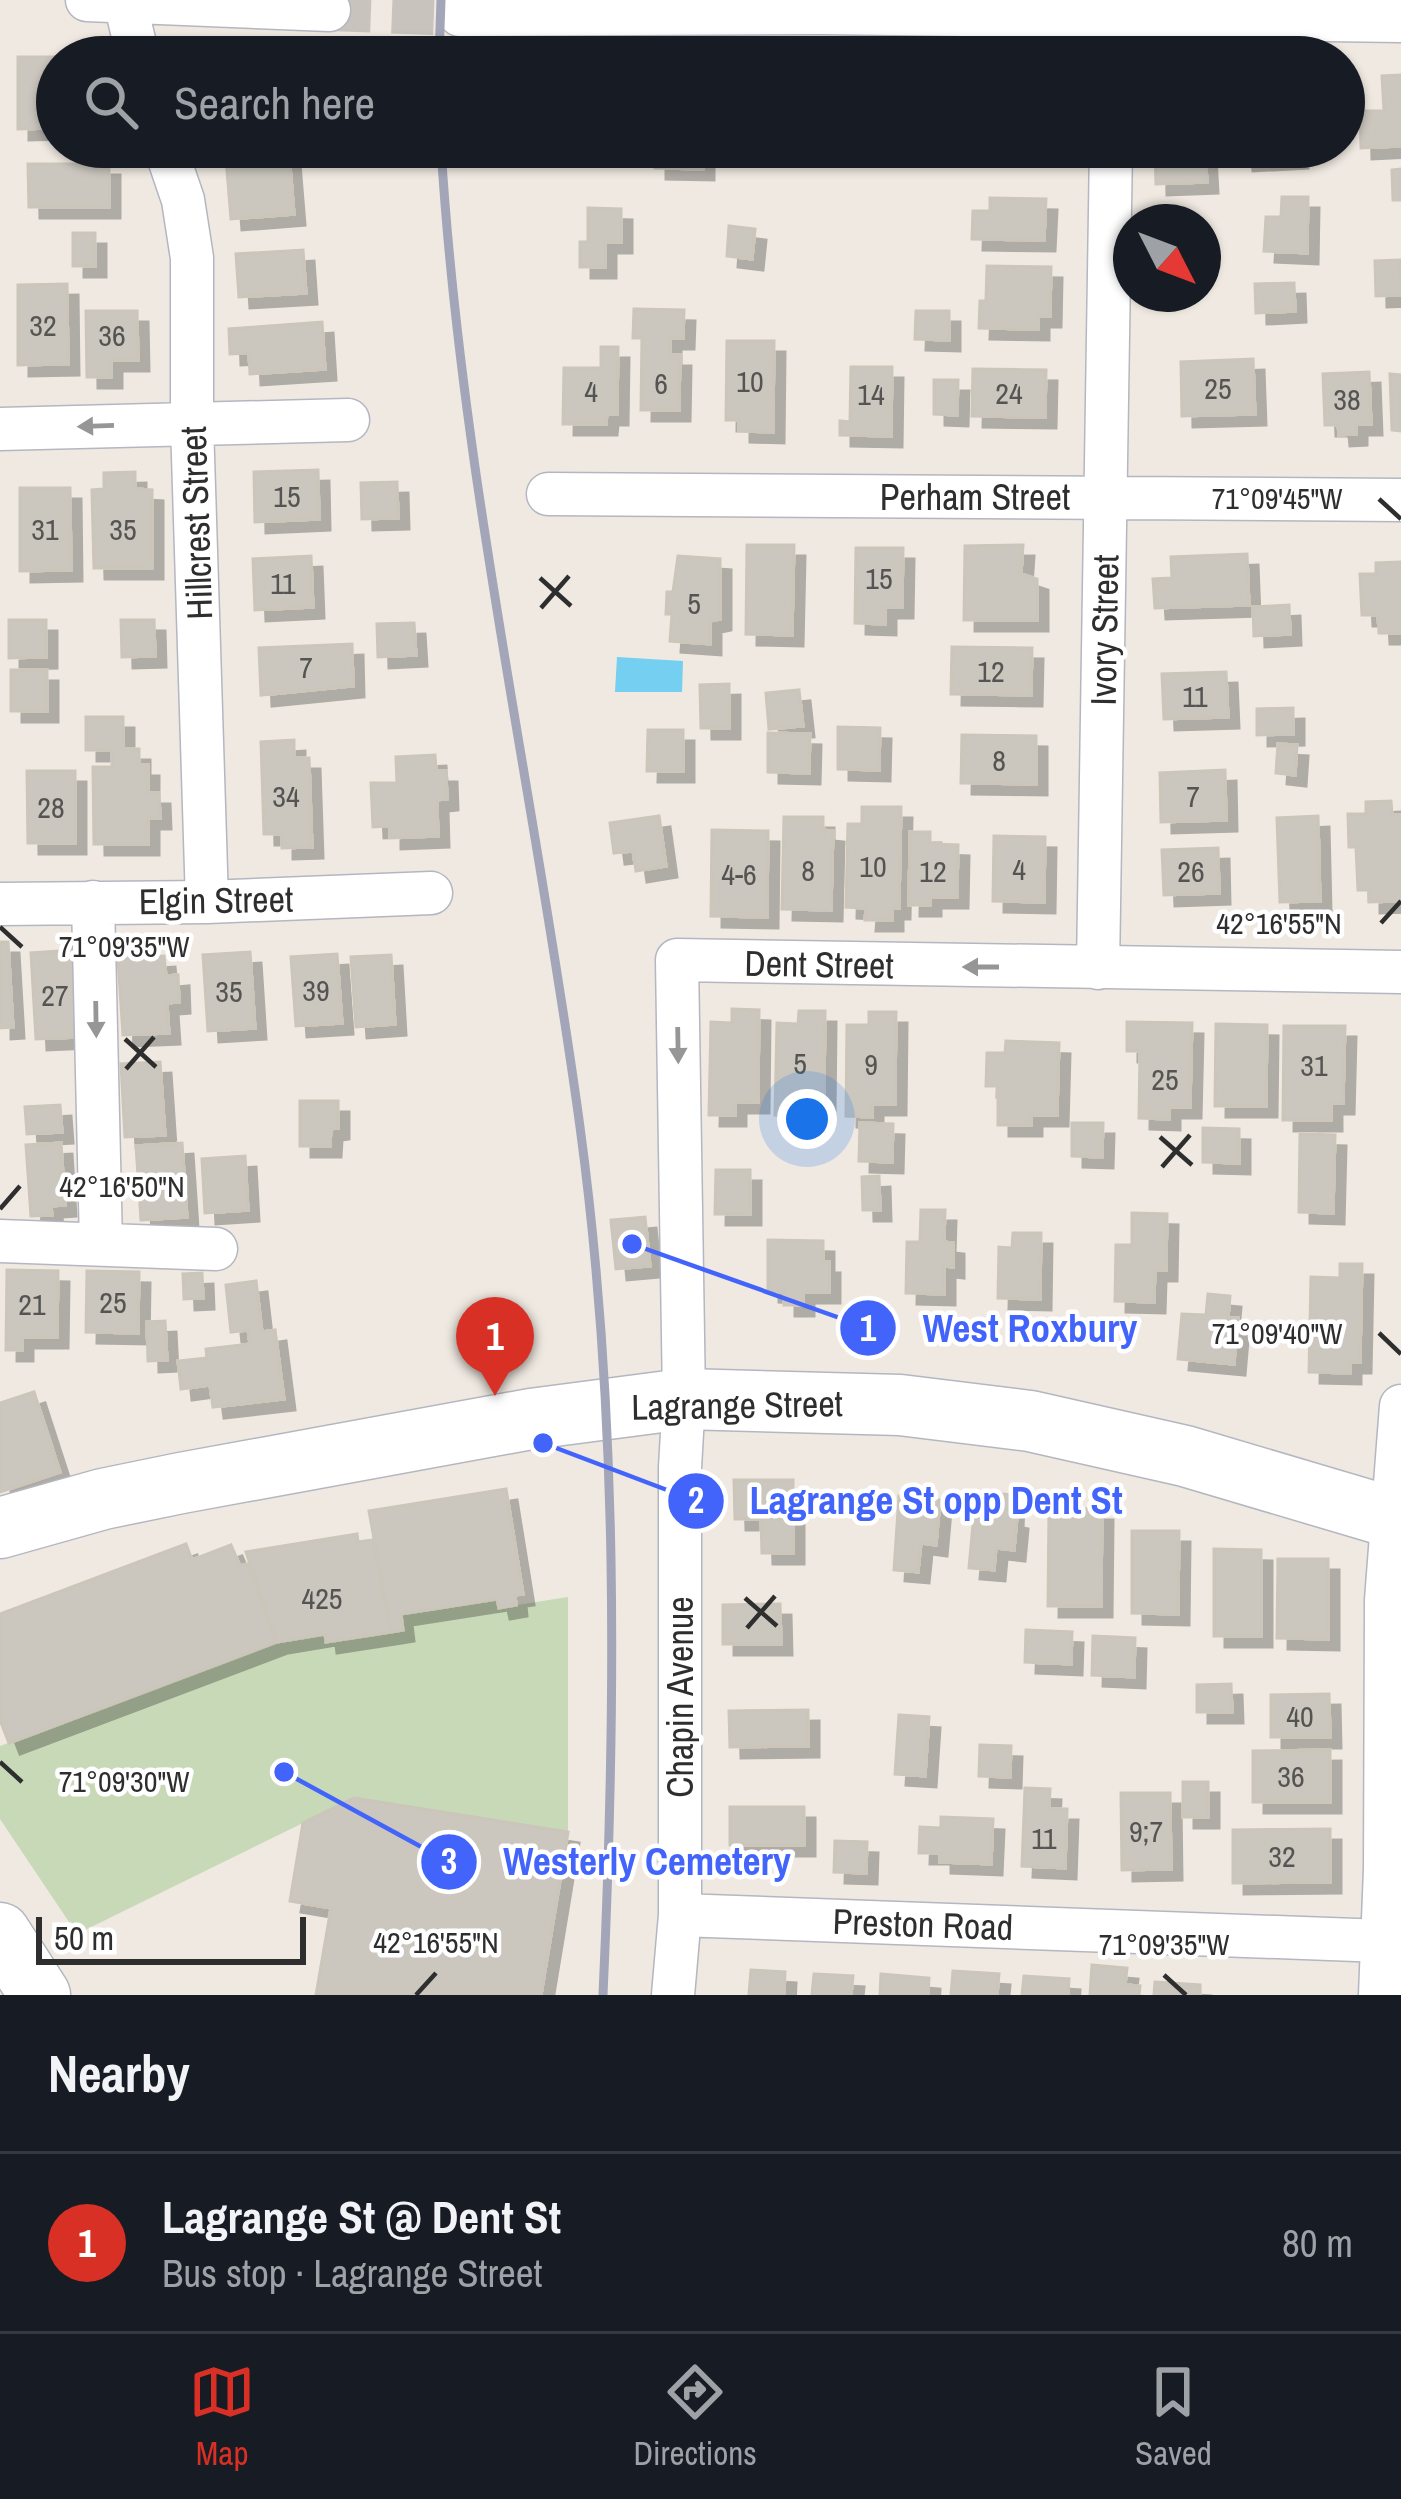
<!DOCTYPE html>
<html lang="en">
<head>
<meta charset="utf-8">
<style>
	:root { --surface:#171b24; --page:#242831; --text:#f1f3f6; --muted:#9ea1a6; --line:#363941; --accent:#d93025 }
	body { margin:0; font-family:"Archivo Narrow",sans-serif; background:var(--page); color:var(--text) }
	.compass { position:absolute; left:1113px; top:204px; width:108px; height:108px; border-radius:50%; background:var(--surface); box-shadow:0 3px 9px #0004; rotate:132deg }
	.scale { position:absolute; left:36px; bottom:30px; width:270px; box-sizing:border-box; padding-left:12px; border:6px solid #2e2e2e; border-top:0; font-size:33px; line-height:42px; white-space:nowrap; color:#2e2e2e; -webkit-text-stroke:9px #fff; paint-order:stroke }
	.you { position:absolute; left:807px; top:1119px; width:42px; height:42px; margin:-30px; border:9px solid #fff; border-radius:50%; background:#1a73e8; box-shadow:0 0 0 18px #1a73e833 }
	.badge { display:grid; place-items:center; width:78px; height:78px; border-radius:50%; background:var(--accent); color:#fff; font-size:39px; font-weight:700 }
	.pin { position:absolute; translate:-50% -99px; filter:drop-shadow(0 3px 6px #0008) }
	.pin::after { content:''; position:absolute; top:63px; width:42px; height:36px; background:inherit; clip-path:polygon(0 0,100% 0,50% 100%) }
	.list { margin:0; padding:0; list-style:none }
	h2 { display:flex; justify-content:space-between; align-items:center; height:156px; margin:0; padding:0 48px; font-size:51px }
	h2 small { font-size:39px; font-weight:400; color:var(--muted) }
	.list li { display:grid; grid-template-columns:78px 1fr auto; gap:36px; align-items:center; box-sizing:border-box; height:180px; padding:0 48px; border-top:3px solid var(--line) }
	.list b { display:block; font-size:45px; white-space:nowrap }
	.list p { margin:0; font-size:39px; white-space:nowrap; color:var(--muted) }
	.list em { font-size:39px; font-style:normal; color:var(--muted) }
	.icon { flex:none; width:66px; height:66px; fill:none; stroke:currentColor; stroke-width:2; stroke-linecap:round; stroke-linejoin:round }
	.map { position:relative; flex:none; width:1401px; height:1995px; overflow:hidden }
	.search { position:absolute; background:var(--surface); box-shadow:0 3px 9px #0004; left:36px; right:36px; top:36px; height:132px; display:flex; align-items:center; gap:30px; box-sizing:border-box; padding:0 42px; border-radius:66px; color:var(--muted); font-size:45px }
	.sheet { height:336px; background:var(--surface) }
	nav { display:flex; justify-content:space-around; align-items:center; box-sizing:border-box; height:168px; border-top:3px solid var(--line); background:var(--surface); font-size:33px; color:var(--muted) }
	nav a { display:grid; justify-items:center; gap:6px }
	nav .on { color:var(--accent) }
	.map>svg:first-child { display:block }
	.cemetery { fill:#c8d9b8 }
	.water { fill:#75cff0 }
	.building { fill:#cbc7bf; stroke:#cbc5ba; stroke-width:3; filter:url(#shadow) }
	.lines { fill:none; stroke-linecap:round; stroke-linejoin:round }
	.street-tunnel { stroke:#c8c4bd; stroke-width:42; stroke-dasharray:42 21; stroke-linecap:butt }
	.street-casing { stroke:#b4b7c1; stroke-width:45 }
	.secondary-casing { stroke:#b4b7c1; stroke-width:63 }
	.street { stroke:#fff; stroke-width:42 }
	.secondary { stroke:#fff; stroke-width:60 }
	.rail { stroke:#a3a6b8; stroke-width:9 }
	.oneway { fill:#969696 }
	.ticks { fill:none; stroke:#2e2e2e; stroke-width:4.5 }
	.labels { text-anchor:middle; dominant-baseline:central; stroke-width:9; stroke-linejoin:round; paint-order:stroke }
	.number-label { font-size:30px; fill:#555452 }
	.street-label { font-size:36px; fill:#2e2e2e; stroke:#fff }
	.ticks-label { font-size:30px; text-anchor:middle; fill:#2e2e2e; stroke:#fff; stroke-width:9; stroke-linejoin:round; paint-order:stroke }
	.leader { fill:none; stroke:#4264fb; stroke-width:4.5 }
	.callout-dot { fill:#4264fb; stroke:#fff; stroke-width:4.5 }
	.mark-label { font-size:36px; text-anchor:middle; font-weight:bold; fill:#fff }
	.callout-label { font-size:39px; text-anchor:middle; font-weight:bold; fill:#4264fb; stroke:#fff; stroke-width:9; stroke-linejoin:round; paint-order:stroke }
</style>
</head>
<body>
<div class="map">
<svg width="1401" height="1995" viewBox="0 0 1401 1995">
	<defs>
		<filter id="shadow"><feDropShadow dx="11" dy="11" stdDeviation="0" flood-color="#0004"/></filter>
	</defs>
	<rect width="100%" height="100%" fill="#efe9e1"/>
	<path class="cemetery" d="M568,1597V1832L354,1798L77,1934L0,1819V1746L277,1642L325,1634L327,1642L402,1630L401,1614L497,1599L499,1608Z"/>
	<path class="water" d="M617,657L683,661L682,692H615Z"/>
	<path class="building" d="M18,57H71H57V128L18,129Z
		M1401,75V146L1361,148L1360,111H1384L1382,76Z
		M655,147H703V169L655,168Z
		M1155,147H1205L1207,182L1156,184Z
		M1241,147H1297V157L1242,160Z
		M289,153L294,214L231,219L226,158Z
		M28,164H109V207H29Z
		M1401,169V200H1393L1392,170Z
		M1282,197H1308L1307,253L1264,251L1266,217H1281Z
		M990,198L1046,199L1044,240L972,239L973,211H990Z
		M588,208L621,209V242H605V267H580V242H588Z
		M729,226L755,229L752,259L727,256Z
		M73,233H95V266H73Z
		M303,250L306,293L239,297L236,254Z
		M1400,260L1401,295L1376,296L1375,261Z
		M987,266L1051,267L1050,316H1038V329L979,328L980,301H986Z
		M1294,283L1295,311L1256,313L1255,284Z
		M67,284L68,364L18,365V285Z
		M634,309L684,310L683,338H670V355H680L679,410H641L642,338H633Z
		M86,311H137L138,360H111V377H87Z
		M916,311H949V340L915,339Z
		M322,322L325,369L250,374L249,353L230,354L229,329Z
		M727,341H774L773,432L739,431V420H726Z
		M601,347H618L617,414H607L606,424H563L564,368H601Z
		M1253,359L1255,414L1182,416L1181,362Z
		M851,367H892L891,436L840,435V421L850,422Z
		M973,369L1046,370L1045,417L972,416Z
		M1369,372L1371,424H1356V434L1339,435L1338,425H1325L1323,374Z
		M1390,374L1401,375V431L1392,430Z
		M934,380H958L957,415L934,414Z
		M318,470L319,519L255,522L254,472Z
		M135,472V489L152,490V568H94L92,490L104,489V473Z
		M397,482L398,518L362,519L361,483Z
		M20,488H70L71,570L20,571Z
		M747,545H794L792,635L746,634Z
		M1023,545L1021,574L1037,579V620H964L965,546Z
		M856,548H903L902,607H885V624L855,623Z
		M1247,554L1249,605L1155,608L1153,579L1172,578L1171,557Z
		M311,556L313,607L255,610L253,559Z
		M678,556L720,559V619L710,621V644L670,641L672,614H666L667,592H673Z
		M1401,562V633H1379L1378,615H1362L1360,574H1376V563Z
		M1289,605L1290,634L1254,636L1253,607Z
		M9,620H46V657L9,658Z
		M121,620H154L155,656L122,657Z
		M414,623L416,655L378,657L377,624Z
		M352,644L353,686L261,695L259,648Z
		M952,647L1032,648L1031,695L951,694Z
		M11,670H47V711H11Z
		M1226,672L1228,717L1164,719L1162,674Z
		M729,684V728H701L700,685Z
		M799,690L803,726L769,729L766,693Z
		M1293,708V734L1257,735V709Z
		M86,717H123V749H139V765H148V793H159L160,818H148V844H94L93,767H112V750H86Z
		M838,727L880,728L879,770L838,769Z
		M648,730H683V771H647Z
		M768,733L810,734L809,773L768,772Z
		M962,735L1036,736V784L961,783Z
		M294,740V758H309L312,847L282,848V834H264L261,742Z
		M1278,744L1297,745L1295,775L1276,773Z
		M435,755L436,771H446L447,799L437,800L438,836L390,838V826L373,827L371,783H397L396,757Z
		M1225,770L1226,820L1161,822L1160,773Z
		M27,771H75V843H28Z
		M1391,801L1392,815H1401V901L1369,902V890H1358L1356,847H1349L1348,814H1366V802Z
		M862,807H901L899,908H892V920H865L866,908L846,907L848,824H862Z
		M659,816L666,866L636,871L633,851L614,853L610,823Z
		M1318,816L1320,901L1280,902L1277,818Z
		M784,817H823V830L833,831L831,910L782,909Z
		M712,830L768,831L767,917L711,916Z
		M910,832H930V844L958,845L957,897H930V905H909Z
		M994,836L1045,837L1044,902L993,901Z
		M1218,848L1219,893L1164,895L1162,850Z
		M0,942H8L13,1027L0,1028Z
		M73,950L79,1037L36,1039L31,953Z
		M250,952L255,1028L208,1031L203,955Z
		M337,954L342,1023L296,1026L291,957Z
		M391,955L395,1024L356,1027L351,957Z
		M164,956L166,976L178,975L179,1002L167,1003L169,1033L123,1035L118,959Z
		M732,1009L759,1010L758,1102H735V1115H709L711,1022L732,1023Z
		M799,1011H825L824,1103H801V1116L775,1115L777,1023L798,1024Z
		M869,1012H896L895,1104H872V1117L846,1116L847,1025H869Z
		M1127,1022L1192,1023L1190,1107H1169V1119L1139,1118L1140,1051H1127Z
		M1216,1024L1267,1025L1266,1106H1215Z
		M1284,1026H1345L1343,1103H1331V1120H1283Z
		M1006,1041L1059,1043L1057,1115H1031V1125H998V1086H986L987,1053H1005Z
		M160,1062L165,1135L125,1137L121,1064Z
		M300,1101H338V1128L331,1129L330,1146H300Z
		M60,1105L62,1132L27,1134L25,1107Z
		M860,1123L893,1124L892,1162L859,1161Z
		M1072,1123H1103L1102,1157L1072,1156Z
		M1203,1128L1239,1129V1163L1203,1162Z
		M1300,1134L1335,1135L1333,1213L1299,1212Z
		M61,1143L65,1205L51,1206L52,1215L31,1216L26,1145Z
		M182,1143L187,1217L141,1220L136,1146Z
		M245,1156L248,1210L205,1213L202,1159Z
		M716,1170H750V1214H715Z
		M879,1176L880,1210H863L862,1177Z
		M921,1210H945L944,1242L953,1243V1267L944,1266V1294L906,1293L907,1242H920Z
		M1132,1213L1167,1214L1166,1270H1155L1154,1302L1115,1301L1116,1245H1132Z
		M645,1217L650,1266L616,1269L611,1220Z
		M1013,1233H1041L1040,1299L998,1298L999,1247L1012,1248Z
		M768,1240L823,1241V1262H829V1292H803V1305H784V1292L768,1291Z
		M1340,1264H1362L1360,1362H1350V1373L1309,1372L1311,1277L1340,1278Z
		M7,1270L58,1271L57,1337H22V1350H6Z
		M87,1271L139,1272L138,1333L86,1332Z
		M202,1273L203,1298L184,1299L183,1274Z
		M256,1281L262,1332L275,1330L284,1399L213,1407L210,1385L181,1389L178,1361L207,1358L206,1349L250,1344L248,1330L231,1332L226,1285Z
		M1208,1294L1230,1296L1228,1318H1238L1234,1364L1178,1359L1182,1314L1206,1315Z
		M165,1321L167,1360L148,1361L147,1322Z
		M34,1392L60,1472L0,1492V1403Z
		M734,1480H793V1553H762L761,1519H735Z
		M506,1489L523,1594L515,1595L516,1605L499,1608L497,1599L401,1614L403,1630L391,1632L369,1511Z
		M976,1492L1013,1495L1012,1517L1017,1518L1014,1550L996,1548L994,1570L969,1568Z
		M899,1496L940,1500L936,1545L921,1543L918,1572L894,1570Z
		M1049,1509H1102L1101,1606H1048Z
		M1132,1531H1179L1178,1614L1132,1613Z
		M357,1534L358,1542L373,1540L391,1632L326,1642L325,1634L277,1642L246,1552Z
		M186,1544L192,1560L231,1545L240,1566L247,1564L277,1642L9,1743L0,1720V1614Z
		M1214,1549L1261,1550V1636H1214Z
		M1278,1559H1328V1639L1277,1638Z
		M780,1604L781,1644H723V1605Z
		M1026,1630L1072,1632L1071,1664L1025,1662Z
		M1093,1636L1135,1638L1134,1677L1092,1675Z
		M1231,1684L1232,1712H1197V1685Z
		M1329,1694L1330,1737H1271V1695Z
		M808,1710V1746L730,1747L729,1711Z
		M899,1715L929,1717L925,1776L895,1774Z
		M980,1745L1011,1746L1010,1777L979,1776Z
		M1330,1750V1802H1253V1751Z
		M1183,1782H1208V1817H1183Z
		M1025,1788L1050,1789L1049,1809H1067L1065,1868L1022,1866Z
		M1121,1793H1170L1171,1869L1122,1870Z
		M354,1798L568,1832L541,1995H316L331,1908L290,1901L303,1823Z
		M730,1807H804V1845H730Z
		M941,1817L993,1819L991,1864L940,1862V1853H919L920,1827L941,1828Z
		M1330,1829V1882L1233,1883V1830Z
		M835,1841L867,1842L866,1873L834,1872Z
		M1092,1965L1127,1968L1125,1985L1140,1986L1139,1995H1090Z
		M751,1970L785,1972L784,1995H749Z
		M953,1971L999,1974L997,1995H951Z
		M814,1974L853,1976L851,1995H812Z
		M881,1974L929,1978L928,1995H880Z
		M1024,1976L1069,1979L1068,1995H1022Z
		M1155,1982L1200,1985V1995H1154Z"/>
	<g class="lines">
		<path class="street-tunnel" d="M329,10L460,15"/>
		<defs>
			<path id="street" d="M87,0L329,10
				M125,2L138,57
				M460,15L821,13L1401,21
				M1113,57V19
				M165,147L183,200L192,258V424L207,902
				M0,429L348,420
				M548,494L1401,500
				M93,902L101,1244
				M0,904L207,902L431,893
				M1098,968L1111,147
				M0,1241L216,1249
				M680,1915L1383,1941
				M673,1995L680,1915V1467L684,1399L677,960L1401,972
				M1380,1995L1385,1869L1386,1600L1401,1406"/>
			<path id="secondary" d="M0,1528L103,1499L181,1483L531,1419L684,1399L900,1405L1030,1421L1185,1456L1401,1520
				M0,1933L40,1995"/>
		</defs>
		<use href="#street" class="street-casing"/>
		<use href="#secondary" class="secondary-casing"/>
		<use href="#street" class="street"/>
		<use href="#secondary" class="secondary"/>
		<path class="rail" d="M439,57L441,0
			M441,147C461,476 536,801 580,1127C619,1415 616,1706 603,1995"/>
	</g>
	<defs><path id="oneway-solid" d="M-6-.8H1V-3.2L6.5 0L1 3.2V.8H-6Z" transform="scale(3)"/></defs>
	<g class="oneway">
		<use href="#oneway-solid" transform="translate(96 426) rotate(178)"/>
		<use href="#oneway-solid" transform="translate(981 967) rotate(-180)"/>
		<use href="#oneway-solid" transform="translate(96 1019) rotate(89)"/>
		<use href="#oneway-solid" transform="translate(678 1045) rotate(89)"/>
	</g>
	<path class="ticks" d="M1379,499L1401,519M540,578L571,606M541,608L569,576M1381,923L1401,901M0,927L22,947M125,1039L156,1067M126,1069L154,1037M1160,1137L1192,1165M1162,1167L1190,1135M0,1209L20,1186M1379,1333L1401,1354M745,1598L777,1626M747,1628L775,1596M0,1762L22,1782M1164,1975L1186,1995M416,1995L436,1973"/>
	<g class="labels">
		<g class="number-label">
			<text x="43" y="325">32</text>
			<text x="112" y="335">36</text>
			<text x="750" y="381">10</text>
			<text x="661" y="383">6</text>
			<text x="1218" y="388">25</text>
			<text x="591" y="391">4</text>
			<text x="1009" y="393">24</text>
			<text x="871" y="394">14</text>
			<text x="1347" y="399">38</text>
			<text x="287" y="496">15</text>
			<text x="45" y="529">31</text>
			<text x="123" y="529">35</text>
			<text x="879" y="578">15</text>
			<text x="283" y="583">11</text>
			<text x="694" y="603">5</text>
			<text x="306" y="667">7</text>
			<text x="991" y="671">12</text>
			<text x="1195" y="696">11</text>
			<text x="999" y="760">8</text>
			<text x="286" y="796">34</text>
			<text x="1193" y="796">7</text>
			<text x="51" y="807">28</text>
			<text x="873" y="866">10</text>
			<text x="1019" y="869">4</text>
			<text x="808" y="870">8</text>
			<text x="933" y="871">12</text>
			<text x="1191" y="871">26</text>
			<text x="739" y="874">4-6</text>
			<text x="316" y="990">39</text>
			<text x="229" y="991">35</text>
			<text x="55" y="995">27</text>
			<text x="800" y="1063">5</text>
			<text x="871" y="1064">9</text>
			<text x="1314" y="1065">31</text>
			<text x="1165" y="1079">25</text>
			<text x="113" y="1302">25</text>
			<text x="32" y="1304">21</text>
			<text x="322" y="1598">425</text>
			<text x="1300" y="1716">40</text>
			<text x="1291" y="1776">36</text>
			<text x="1146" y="1831">9;7</text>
			<text x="1044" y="1838">11</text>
			<text x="1282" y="1856">32</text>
		</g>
		<g class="street-label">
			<text x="975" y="497">Perham Street</text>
			<text transform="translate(196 523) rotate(-92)">Hillcrest Street</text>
			<text transform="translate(1104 630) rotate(-89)">Ivory Street</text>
			<text transform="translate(216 900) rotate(-1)">Elgin Street</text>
			<text transform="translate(819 964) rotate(1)">Dent Street</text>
			<text transform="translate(737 1405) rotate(-1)">Lagrange Street</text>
			<text transform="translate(680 1697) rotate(-90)">Chapin Avenue</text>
			<text transform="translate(923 1924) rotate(2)">Preston Road</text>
		</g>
	</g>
	<g class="ticks-label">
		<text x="1277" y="509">71°09'45"W</text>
		<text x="1279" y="934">42°16'55"N</text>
		<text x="124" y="957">71°09'35"W</text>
		<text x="122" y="1197">42°16'50"N</text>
		<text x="1277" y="1344">71°09'40"W</text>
		<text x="124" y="1792">71°09'30"W</text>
		<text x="436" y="1953">42°16'55"N</text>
		<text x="1164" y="1955">71°09'35"W</text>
	</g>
	<path class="leader" d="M632 1244L868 1328M543 1443L696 1501M284 1772L449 1862"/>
	<g class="callout-dot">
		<circle cx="632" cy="1244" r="12"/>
		<circle cx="543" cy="1443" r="12"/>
		<circle cx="284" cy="1772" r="12"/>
		<circle cx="868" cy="1328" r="30"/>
		<circle cx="696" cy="1501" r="30"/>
		<circle cx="449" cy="1862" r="30"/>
	</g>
	<g class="mark-label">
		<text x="868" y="1341">1</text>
		<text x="696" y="1513">2</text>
		<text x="449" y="1874">3</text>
	</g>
	<g class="callout-label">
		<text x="1030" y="1342">West Roxbury</text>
		<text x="936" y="1514">Lagrange St opp Dent St</text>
		<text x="647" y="1875">Westerly Cemetery</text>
	</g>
</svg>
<svg class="compass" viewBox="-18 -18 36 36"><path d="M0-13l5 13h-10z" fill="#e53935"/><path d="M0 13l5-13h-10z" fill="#9ea1a6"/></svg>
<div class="scale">50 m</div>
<div class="you"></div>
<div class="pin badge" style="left:495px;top:1396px">1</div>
<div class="search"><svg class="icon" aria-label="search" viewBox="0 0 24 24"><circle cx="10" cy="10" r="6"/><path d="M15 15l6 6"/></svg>Search here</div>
</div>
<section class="sheet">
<h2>Nearby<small></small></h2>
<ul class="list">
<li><span class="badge">1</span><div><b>Lagrange St @ Dent St</b><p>Bus stop · Lagrange Street</p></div><em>80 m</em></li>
</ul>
</section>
<nav>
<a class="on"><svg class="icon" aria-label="map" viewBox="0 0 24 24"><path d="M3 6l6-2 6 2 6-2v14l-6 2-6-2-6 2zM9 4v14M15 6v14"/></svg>Map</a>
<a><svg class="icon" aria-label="directions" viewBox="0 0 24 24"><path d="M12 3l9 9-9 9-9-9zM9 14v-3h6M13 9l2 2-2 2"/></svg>Directions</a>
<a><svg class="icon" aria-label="saved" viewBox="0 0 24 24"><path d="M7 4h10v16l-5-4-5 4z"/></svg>Saved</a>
</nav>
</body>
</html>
